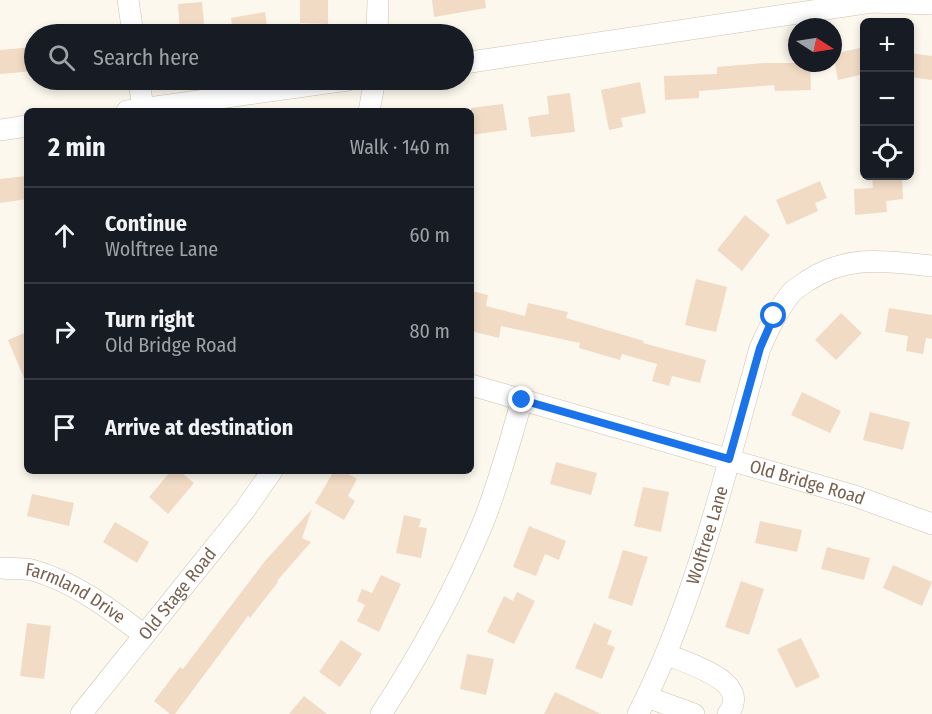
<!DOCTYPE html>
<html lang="en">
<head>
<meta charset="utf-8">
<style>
	:root { --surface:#171b24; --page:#242831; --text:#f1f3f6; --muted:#9ea1a6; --line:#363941 }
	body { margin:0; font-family:"Fira Sans Condensed",sans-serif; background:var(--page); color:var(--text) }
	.controls { position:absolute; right:18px; top:18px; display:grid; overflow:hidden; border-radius:9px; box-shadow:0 3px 9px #0003 }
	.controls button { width:54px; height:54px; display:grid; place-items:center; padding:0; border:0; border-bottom:2px solid var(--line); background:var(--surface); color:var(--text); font:30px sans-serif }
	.compass { position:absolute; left:788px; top:18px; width:54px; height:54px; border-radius:50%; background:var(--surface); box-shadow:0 3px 9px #0003; rotate:102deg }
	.stop { position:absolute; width:18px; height:18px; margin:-14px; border:4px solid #1a73e8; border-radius:50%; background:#fff }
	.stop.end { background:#1a73e8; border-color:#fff; box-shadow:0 2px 6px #0008 }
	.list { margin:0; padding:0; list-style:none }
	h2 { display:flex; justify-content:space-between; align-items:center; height:78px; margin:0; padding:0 24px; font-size:26px }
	h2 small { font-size:20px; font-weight:400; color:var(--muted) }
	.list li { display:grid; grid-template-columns:39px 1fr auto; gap:18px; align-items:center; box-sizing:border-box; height:96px; padding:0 24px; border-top:2px solid var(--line) }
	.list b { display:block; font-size:22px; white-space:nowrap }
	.list p { margin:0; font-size:20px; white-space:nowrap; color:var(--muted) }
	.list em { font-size:20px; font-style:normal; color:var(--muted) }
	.icon { flex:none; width:33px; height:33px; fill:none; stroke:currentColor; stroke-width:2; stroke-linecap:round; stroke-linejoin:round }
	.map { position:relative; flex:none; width:932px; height:714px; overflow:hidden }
	.search { position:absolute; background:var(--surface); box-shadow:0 3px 9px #0003; left:24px; top:24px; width:450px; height:66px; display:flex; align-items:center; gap:15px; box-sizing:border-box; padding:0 21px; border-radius:33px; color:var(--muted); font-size:22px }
	.panel { position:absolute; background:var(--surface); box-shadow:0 3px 9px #0003; left:24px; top:108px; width:450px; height:366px; border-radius:9px }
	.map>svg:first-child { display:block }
	.building { fill:#f1dbc5 }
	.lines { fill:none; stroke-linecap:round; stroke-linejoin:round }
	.minor-casing { stroke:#cfc1b1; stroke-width:22 }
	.minor { stroke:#fff; stroke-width:21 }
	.route { stroke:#1a73e8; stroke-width:8 }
	.labels { text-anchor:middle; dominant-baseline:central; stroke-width:4.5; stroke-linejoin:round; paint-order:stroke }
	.street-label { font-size:18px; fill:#78614f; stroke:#fefbf4 }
</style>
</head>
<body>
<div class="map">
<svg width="932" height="714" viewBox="0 0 932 714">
	<rect width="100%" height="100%" fill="#fcf8ed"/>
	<path class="building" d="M300,0H328V24L300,23Z
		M432,0H485L486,8L434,17Z
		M202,2L205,34H180L178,4Z
		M265,12L268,34H233L231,18Z
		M34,47V71L0,74V50Z
		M864,47V74L838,80L833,54Z
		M909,53L932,56V80L909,77Z
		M765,63H810L811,90L775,91L774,85L699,91V98L665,100L664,76L717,74V67Z
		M640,82L646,113L621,118L623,127L609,130L601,90Z
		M570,93L575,132L531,137L528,117L549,114L547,96Z
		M503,104L507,130L471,135V108Z
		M27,176V199L0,203V179Z
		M902,176L903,199L886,201L887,212L855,215L854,189L873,188L872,177Z
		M820,181L827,198L815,203L818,211L787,225L776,200Z
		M745,215L770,235L742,271L717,250Z
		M696,279L727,287L716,332L685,325Z
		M471,291L488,295L486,306L525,316L528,303L568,312L566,318L644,341L643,343L706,360L700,383L672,376L669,386L652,381L657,364L622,354L620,360L579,348L580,343L501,326L499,338L471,331Z
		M889,308L932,315V339L926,338L923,354L906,351L908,336L885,332Z
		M841,313L862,333L836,360L815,340Z
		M27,332V385L8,340Z
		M802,392L841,411L830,433L791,415Z
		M870,412L910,422L903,450L863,440Z
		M556,462L597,473L591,495L550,484Z
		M171,471H180L194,483L168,514L149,497Z
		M334,471H343L357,479L348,496L355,501L344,520L315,503Z
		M643,487L669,492L661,532L634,526Z
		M32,494L74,503L69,526L27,516Z
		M312,509L302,538L311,542L277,581L278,582L250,618L248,616L175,714H170L154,701L180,667L183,669L265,561Z
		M404,515L421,519L419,527L427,528L421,558L396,553Z
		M760,521L802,530L797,552L755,543Z
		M115,522L149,542L137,563L103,542Z
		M529,526L566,541L559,560L545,554L536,576L513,567Z
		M827,547L870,558L864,580L821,569Z
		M623,550L648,557L632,606L608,598Z
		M893,565L932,582L922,606L883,588Z
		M381,575L401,584L379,632L357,621L365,605L357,601L362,589L372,593Z
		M741,581L764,589L749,635L725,627Z
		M517,592L535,601L514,644L487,632L504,596L513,601Z
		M27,623L51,626L44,679L20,676Z
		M594,623L612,631L607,644L615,647L602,679L575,668Z
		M801,638L820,677L796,688L777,649Z
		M341,640L362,654L340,687L319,672Z
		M467,654L494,659L486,695L460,689Z
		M555,692L601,714H544Z
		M304,696L327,714H289Z"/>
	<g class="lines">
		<defs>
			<g id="minor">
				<path d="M128,0L133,34"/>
				<path d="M377,34L378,0"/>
				<path d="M464,63L872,2L932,4"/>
				<path d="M139,80L143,109"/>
				<path d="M127,111L348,80"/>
				<path d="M369,111L375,80"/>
				<path d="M0,130L27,126"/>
				<path id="s1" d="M471,385L855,496L932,524"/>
				<path id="s2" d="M0,568C10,569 22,568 32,570C75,582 110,609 144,635"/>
				<path d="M666,654C688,664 753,681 728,714"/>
				<path d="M647,697L694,714"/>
				<path id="s3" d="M81,714L244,511L272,471"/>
				<path d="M381,714C421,653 455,590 483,523C499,483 510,441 522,400"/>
				<path id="s4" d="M638,714C696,601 726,470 760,348C769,328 778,309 792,292C796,288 802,285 807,281C848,254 886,261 932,266"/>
			</g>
		</defs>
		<use href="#minor" class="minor-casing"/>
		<use href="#minor" class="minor"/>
	</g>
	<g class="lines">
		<path class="route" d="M522,400L729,459L760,348L774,316"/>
	</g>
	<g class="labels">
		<g class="street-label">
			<text stroke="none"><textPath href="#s1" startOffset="350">Old Bridge Road</textPath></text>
			<text stroke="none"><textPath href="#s4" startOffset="192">Wolftree Lane</textPath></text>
			<text stroke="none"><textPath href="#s3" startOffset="154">Old Stage Road</textPath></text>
			<text stroke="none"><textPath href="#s2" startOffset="81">Farmland Drive</textPath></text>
		</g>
	</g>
</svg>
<div class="controls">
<button>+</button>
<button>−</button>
<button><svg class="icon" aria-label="locate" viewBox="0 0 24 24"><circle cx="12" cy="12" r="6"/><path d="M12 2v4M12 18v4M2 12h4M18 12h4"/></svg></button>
</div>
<svg class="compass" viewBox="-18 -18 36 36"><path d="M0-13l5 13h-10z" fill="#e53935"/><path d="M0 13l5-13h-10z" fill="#9ea1a6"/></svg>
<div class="stop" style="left:774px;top:316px"></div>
<div class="stop end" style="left:522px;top:400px"></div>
<div class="search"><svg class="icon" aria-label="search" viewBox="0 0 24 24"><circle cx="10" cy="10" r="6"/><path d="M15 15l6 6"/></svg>Search here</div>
<section class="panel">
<h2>2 min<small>Walk · 140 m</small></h2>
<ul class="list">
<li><svg class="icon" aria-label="ahead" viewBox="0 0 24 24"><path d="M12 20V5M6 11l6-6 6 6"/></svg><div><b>Continue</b><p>Wolftree Lane</p></div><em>60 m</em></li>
<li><svg class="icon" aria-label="right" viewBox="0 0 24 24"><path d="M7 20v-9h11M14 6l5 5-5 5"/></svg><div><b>Turn right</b><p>Old Bridge Road</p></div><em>80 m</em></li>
<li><svg class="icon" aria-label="arrive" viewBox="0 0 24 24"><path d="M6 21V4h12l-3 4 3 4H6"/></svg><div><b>Arrive at destination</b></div></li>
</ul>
</section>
</div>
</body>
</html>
